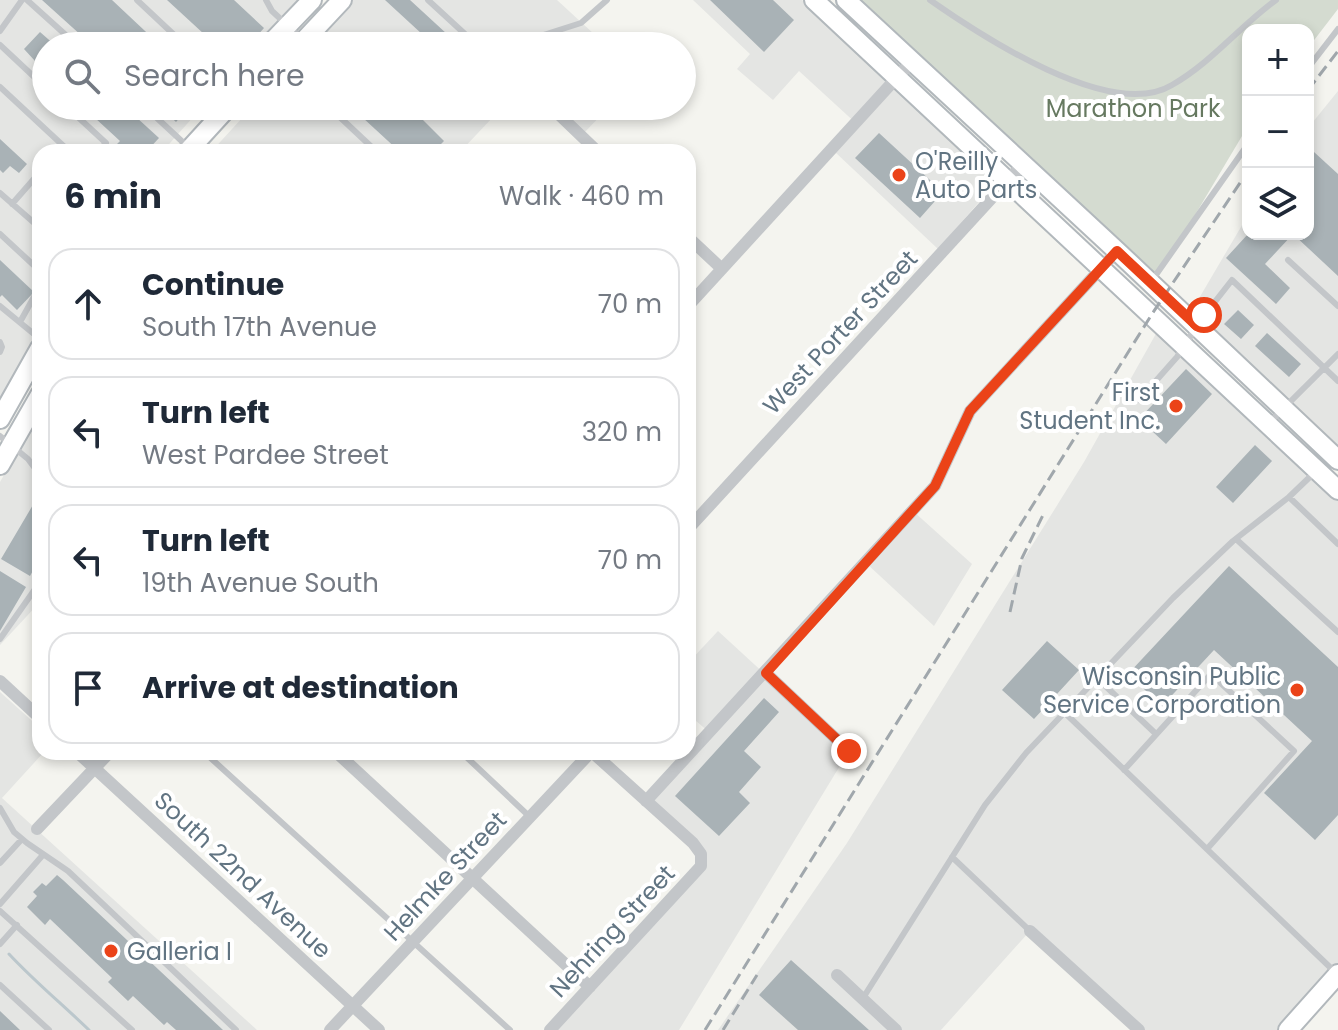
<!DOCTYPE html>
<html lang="en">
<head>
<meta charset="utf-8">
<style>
	:root { --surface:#fff; --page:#f2f2f3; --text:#1f2937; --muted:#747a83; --line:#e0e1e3 }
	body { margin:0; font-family:Poppins,sans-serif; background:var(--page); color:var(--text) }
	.controls { position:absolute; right:24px; top:24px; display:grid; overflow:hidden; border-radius:16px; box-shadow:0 4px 12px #0003 }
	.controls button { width:72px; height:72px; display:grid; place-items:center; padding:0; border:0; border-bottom:2px solid var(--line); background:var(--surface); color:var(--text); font:40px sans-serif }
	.stop { position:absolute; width:24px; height:24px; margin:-18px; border:6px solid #eb4318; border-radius:50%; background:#fff }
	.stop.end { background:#eb4318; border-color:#fff; box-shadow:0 2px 8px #0008 }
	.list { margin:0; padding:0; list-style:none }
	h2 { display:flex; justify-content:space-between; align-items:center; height:104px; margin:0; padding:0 32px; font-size:34px }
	h2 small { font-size:26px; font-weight:400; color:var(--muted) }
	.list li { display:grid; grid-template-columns:52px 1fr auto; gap:24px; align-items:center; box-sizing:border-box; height:112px; margin:0 16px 16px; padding:0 16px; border:2px solid var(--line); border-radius:24px }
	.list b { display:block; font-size:30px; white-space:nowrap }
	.list p { margin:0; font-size:26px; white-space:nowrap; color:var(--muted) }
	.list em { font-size:26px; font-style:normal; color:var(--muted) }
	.icon { flex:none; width:44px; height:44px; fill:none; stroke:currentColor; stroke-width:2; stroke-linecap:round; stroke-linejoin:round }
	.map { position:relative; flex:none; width:1338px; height:1030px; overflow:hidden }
	.search { position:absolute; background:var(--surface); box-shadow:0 4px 12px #0003; left:32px; top:32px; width:664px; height:88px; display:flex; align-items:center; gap:20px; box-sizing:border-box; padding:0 28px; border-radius:44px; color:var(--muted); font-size:30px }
	.panel { position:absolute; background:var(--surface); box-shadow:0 4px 12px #0003; left:32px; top:144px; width:664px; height:616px; border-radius:24px }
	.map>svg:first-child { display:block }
	.built { fill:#e4e5e3 }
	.green { fill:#d4dbd0 }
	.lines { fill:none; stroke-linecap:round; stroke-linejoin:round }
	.stream { stroke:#bbc7cc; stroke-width:3 }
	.building { fill:#a9b2b6 }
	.secondary-casing { stroke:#b2b8bc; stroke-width:22 }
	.lane { stroke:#c3c6c9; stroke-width:6 }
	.street { stroke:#c3c6c9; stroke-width:12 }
	.secondary { stroke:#fff; stroke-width:18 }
	.rail { stroke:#a0a7ac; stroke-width:3; stroke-dasharray:12 6; stroke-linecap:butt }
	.route { stroke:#eb4318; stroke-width:10 }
	.poi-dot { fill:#eb4318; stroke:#fff; stroke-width:3 }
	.labels { text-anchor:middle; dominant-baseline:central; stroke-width:8; stroke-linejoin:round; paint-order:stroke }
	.park-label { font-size:24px; fill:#667960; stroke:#fff }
	.poi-label { font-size:24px; fill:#617482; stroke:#fff; text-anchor:start }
	.street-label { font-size:24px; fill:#617482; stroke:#fff }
</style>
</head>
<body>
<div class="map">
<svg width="1338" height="1030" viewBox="0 0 1338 1030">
	<rect width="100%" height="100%" fill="#f4f4ef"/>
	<path class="built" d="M0,0H301L258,46H46V106H203L162,152H40V333L0,403Z
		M349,0H557L607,46H308Z
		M693,0H802L990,176L992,183L986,194L938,249L835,152L859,126L799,71L773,100L737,69L750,54Z
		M1338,91V446L1331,453L1188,317L1248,215V234H1308V128Z
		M253,106H482L494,116L460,152H211Z
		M555,106H610L583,134Z
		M1162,323L1338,490V974L1288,1030H1139L1030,931L941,1030H718L847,843L1084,462Z
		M40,412V602L0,645V482Z
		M913,511L972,564L934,626L866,563Z
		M718,631L849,751L679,1030H550L702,860L646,801L710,733L688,714V663Z
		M0,692L40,728V752H44L2,798L257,1030H0Z"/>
	<path class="green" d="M858,0H1338V9L1308,48V30H1248V126L1158,277Z"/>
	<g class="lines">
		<path class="stream" d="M9,954C34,981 62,1004 89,1030"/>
	</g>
	<path class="building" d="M42,0H112L161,46H93Z
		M167,0H234L264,28L248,46H217Z
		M385,0H410L460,46H435Z
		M710,0H773L794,20L764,52Z
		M40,32L56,46H46V73L24,49Z
		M82,106H124L159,138L146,152H109L120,141Z
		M159,106H190L176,122Z
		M350,106H424L417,114L444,141L433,152L424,145L417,152H400Z
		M879,133L943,192L920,218L855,158Z
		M0,139L27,164L19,173L10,166L3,173L0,170Z
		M1314,152L1338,174V276L1293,234L1265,264L1290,288L1276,304L1226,258L1248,234H1308V158Z
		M0,260L34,292L17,310L2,295L0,297Z
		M1238,310L1254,325L1241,339L1224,324Z
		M1267,333L1301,364L1289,377L1255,346Z
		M1186,369L1212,394L1166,444L1139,419Z
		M1255,445L1272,461L1233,503L1216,487Z
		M37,498L40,500V558L30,576L1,559Z
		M1229,566L1338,667V815L1315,840L1264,793L1312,741L1214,650L1162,706L1128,674Z
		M0,571L26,587L0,631Z
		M1047,641L1079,670L1034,719L1002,690Z
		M764,698L779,712L744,751L761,767L739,792L750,803L719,836L675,796Z
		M57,875L63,880L223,1030H176L167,1022L164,1025L133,996L128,1001L108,982L112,978L50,919L45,925L27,907L37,896L33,892L42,883L46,886Z
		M791,960L869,1030H798L759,995Z
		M0,1011L20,1030H0Z"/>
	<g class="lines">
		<defs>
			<path id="secondary" d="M814,0L1338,490
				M846,0L1117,251L1338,460
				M268,46L312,0
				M299,46L342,0
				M187,152L229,106
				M0,419L40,348
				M0,465L40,395
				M1288,1030L1338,974"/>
		</defs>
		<use href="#secondary" class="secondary-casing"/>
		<path class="lane" d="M27,0L78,46
			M137,0L186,46
			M266,0L272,11L301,38
			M428,0L478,46
			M930,0C980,35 1111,122 1172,85C1211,63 1240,26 1276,0
			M0,31L22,0
			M0,45L46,88
			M509,46L581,23L607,0
			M1308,68L1338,29
			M0,87L70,152
			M66,106L106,143L98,152
			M144,106L187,146
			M328,106L377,152
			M0,193L40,228
			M12,204L40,172
			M0,234L40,271
			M1288,260L1338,306
			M1153,279L1248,144
			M0,306L40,339
			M20,322L40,286
			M0,342L2,347L0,352
			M1139,400L1177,357L1203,317L1232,280L1338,381
			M1270,422L1338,354
			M0,436L28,459L40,475
			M1289,497L1338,544
			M1236,539L1338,632
			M0,639L40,582
			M1097,678L1156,734
			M1064,712L1335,972
			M204,752L510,1030
			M461,752L530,817
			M1124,770L1211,674L1294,751L1207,849
			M0,808L14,832L27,843L68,871L236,1030
			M952,857L1030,931
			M0,863L22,839
			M0,904L42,856
			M0,911L132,1030
			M0,944L17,925
			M0,985L49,1030
			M863,998L985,805L1026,753L1173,598L1233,541L1289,497L1314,473"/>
		<path class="street" d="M550,106L598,152
			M688,237L722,269
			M688,306L912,61
			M688,529L1023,164
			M766,673L849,751
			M0,681L40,718
			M77,752L379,1030
			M336,752L590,987
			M646,801L935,486L970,411L1117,251
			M37,829L110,752
			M1030,931L1139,1030
			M837,975L896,1030
			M330,1030L591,752
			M550,1030L701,866V854L693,843L592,752"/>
		<use href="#secondary" class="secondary"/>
		<path class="rail" d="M1308,90L1338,51
			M1010,612L1022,558L1043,515
			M705,1030L1152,314L1248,171
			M723,1030L757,975"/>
	</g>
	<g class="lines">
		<path class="route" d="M849,751L766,673L935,486L970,411L1117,251L1197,326L1204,315"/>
	</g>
	<g class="poi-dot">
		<circle cx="899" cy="175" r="8"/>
		<circle cx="1176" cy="406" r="8"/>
		<circle cx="1297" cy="690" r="8"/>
		<circle cx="111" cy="951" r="8"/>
	</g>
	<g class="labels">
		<g class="park-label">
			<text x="1133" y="108">Marathon Park</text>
		</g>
		<g class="poi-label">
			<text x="915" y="161">O'Reilly<tspan x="915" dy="28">Auto Parts</tspan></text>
			<text x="1160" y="392" text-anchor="end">First<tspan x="1160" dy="28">Student Inc.</tspan></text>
			<text x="1281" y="676" text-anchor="end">Wisconsin Public<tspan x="1281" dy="28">Service Corporation</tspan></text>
			<text x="127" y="951">Galleria I</text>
		</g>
		<g class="street-label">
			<text transform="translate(840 332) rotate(-47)">West Porter Street</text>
			<text transform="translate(243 875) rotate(43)">South 22nd Avenue</text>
			<text transform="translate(445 876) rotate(-47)">Helmke Street</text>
			<text transform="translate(612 931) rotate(-47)">Nehring Street</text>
		</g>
	</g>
</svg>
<div class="controls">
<button>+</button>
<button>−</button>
<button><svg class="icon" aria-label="layers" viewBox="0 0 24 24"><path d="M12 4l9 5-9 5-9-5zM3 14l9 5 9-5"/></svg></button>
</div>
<div class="stop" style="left:1204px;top:315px"></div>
<div class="stop end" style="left:849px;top:751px"></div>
<div class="search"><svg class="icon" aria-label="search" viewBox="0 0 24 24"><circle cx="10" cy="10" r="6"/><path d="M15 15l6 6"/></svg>Search here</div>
<section class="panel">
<h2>6 min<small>Walk · 460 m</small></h2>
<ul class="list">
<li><svg class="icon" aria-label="ahead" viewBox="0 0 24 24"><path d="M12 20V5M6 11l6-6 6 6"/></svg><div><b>Continue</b><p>South 17th Avenue</p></div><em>70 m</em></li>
<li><svg class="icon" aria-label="left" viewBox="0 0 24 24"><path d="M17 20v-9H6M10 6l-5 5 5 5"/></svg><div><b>Turn left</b><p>West Pardee Street</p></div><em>320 m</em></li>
<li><svg class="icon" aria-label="left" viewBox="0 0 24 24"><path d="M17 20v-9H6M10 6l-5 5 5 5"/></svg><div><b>Turn left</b><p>19th Avenue South</p></div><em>70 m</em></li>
<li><svg class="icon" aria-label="arrive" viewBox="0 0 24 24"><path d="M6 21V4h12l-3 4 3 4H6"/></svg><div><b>Arrive at destination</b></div></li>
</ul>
</section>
</div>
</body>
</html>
